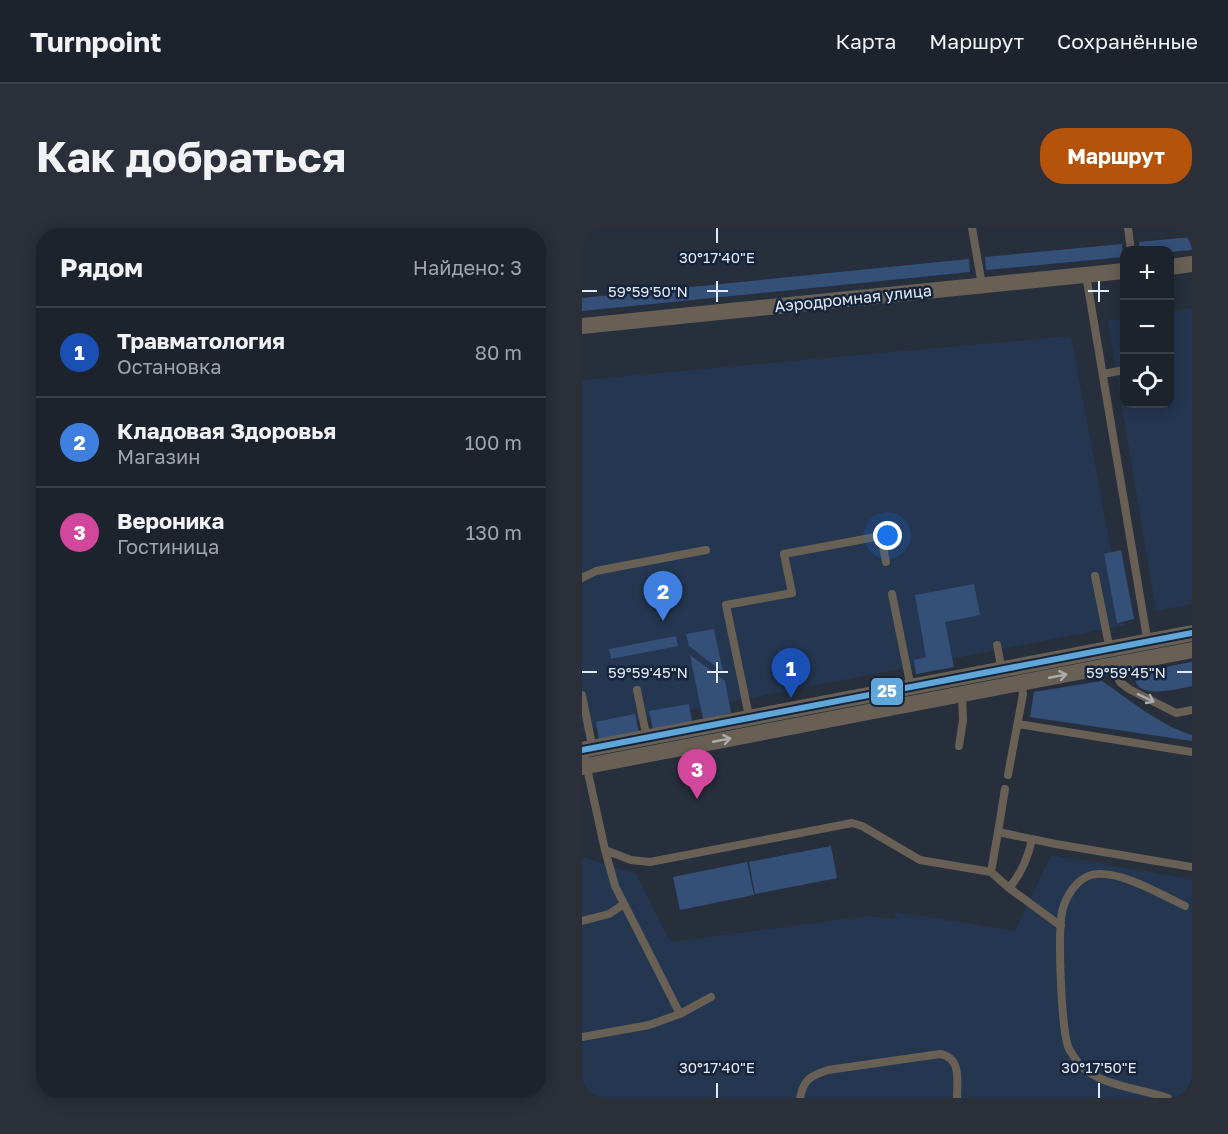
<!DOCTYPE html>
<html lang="ru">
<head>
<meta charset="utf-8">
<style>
	:root { --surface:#1d232d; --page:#2a2f39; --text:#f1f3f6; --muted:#a0a4aa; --line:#3b4049; --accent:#b45309 }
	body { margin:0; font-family:"Golos Text",sans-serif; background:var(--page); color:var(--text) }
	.controls { position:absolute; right:18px; top:18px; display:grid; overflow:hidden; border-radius:12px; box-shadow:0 3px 15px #0003 }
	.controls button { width:54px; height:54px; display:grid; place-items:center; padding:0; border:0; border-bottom:2px solid var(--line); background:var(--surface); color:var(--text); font:30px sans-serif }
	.you { position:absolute; left:306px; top:308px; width:21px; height:21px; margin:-15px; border:4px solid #fff; border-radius:50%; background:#1a73e8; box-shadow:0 0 0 9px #1a73e833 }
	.badge { display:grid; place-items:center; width:39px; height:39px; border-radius:50%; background:var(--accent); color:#fff; font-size:20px; font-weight:700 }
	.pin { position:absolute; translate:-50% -50px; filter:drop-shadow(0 2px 3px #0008) }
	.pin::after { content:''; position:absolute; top:32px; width:21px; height:18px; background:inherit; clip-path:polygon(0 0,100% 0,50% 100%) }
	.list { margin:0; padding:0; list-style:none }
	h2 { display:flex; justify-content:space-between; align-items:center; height:78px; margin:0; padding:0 24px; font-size:26px }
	h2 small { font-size:20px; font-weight:400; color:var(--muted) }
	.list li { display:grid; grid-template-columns:39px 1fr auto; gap:18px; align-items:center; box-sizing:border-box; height:90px; padding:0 24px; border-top:2px solid var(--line) }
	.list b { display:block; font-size:22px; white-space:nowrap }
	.list p { margin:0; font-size:20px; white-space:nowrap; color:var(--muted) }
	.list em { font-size:20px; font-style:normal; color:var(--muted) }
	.icon { flex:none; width:33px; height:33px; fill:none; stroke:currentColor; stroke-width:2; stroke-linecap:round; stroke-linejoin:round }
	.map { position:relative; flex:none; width:610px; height:870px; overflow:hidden; border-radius:24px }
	header { display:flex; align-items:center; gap:36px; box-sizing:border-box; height:84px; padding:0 30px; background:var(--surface); border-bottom:2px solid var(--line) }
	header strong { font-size:28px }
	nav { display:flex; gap:33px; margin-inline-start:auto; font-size:21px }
	.intro { display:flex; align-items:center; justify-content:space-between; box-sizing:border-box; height:144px; padding:0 36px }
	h1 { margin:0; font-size:42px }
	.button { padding:15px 27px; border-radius:24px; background:var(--accent); color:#fff; font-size:21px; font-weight:700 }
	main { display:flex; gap:36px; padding:0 36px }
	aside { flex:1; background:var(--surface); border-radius:24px; box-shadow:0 3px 15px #0003 }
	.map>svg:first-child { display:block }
	.built { fill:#243650 }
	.green { fill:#345079 }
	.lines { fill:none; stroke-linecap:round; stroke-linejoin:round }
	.lane { stroke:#686055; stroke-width:8 }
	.street { stroke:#686055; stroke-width:16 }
	.bus-1-casing { stroke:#15243a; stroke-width:10 }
	.bus-1 { stroke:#60a6d8; stroke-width:6 }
	.oneway { stroke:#abacb0 }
	.ticks { fill:none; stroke:#e1ebfa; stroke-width:2 }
	.labels { text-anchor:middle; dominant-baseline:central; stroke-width:5; stroke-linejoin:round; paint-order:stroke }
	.street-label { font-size:16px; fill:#e1ebfa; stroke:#15243a }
	.ticks-label { font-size:15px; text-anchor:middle; fill:#e1ebfa; stroke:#15243a; stroke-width:5; stroke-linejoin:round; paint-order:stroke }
	.line-badge { stroke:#15243a; stroke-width:2 }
	.badge-label { font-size:16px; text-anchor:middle; font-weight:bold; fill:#fff }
</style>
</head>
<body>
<header>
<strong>Turnpoint</strong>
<nav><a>Карта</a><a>Маршрут</a><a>Сохранённые</a></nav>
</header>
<div class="intro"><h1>Как добраться</h1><a class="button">Маршрут</a></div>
<main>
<aside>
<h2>Рядом<small>Найдено: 3</small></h2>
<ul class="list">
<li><span class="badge" style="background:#1a4fb4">1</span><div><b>Травматология</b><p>Остановка</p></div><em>80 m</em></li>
<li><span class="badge" style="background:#3f7fe0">2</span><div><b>Кладовая Здоровья</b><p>Магазин</p></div><em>100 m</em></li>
<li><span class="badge" style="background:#d1479c">3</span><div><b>Вероника</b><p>Гостиница</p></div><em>130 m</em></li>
</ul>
</aside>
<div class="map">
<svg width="610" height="870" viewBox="0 0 610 870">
	<rect width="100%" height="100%" fill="#272f3c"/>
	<path class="built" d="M610,80V376L574,383L526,93L542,90V176H588V83Z
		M489,108L543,397L0,503V152Z
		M469,627L610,651V870H0V629L54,646L88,714L287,688L313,691L314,684L433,703Z"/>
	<path class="green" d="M610,9V22L588,24V22H557V14Z
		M540,16L541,29L404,42L403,29Z
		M387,31L388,44L0,83V70Z
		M539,322L552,391L535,395L522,326Z
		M392,356L398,387L363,394L372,439L334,446L332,432L344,429L333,367Z
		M132,401L141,444L107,418L104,406Z
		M94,408L96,418L29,431L27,421Z
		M108,427L143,453L149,485L121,491Z
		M610,434V458C596,461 551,473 553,447L556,444Z
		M520,453C548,472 577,497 610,507V513L448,489L452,464Z
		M107,476L110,493L71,501L67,483Z
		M53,486L57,504L17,512L14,494Z
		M249,618L255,650L173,666L167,634Z
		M165,634L172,667L98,682L91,649Z"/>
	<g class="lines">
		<path class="lane" d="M390,0L400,57
			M546,0L549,22
			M504,47L566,416
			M521,146L542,142
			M513,348L528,422
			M0,350L14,343L124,322
			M310,366L329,460
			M415,417L420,443
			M530,434L533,444L538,454L547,461L594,485L610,482
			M55,462L65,511
			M0,467L11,522
			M168,493L144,377L210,365L202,326L299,308L304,334
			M436,496L610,524
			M377,518L381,492L380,466
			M1,522L23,622L49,632L68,634L270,595L280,598L338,632L409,644L416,604
			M426,547L441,466L439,453
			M423,561L416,604L474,616L610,639
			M23,622L33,658L98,786
			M409,644L427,660C440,645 446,630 450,611
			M427,660L479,698
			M0,693L27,686L42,676
			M0,809L67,797L98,786L129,769
			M218,870C222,851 228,848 246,842L358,826C380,830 375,853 375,870
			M586,870C560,861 515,857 497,836C494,832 490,826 487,821C479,802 475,700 481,680C485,667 495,651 509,647C535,640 580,667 603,678"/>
		<path class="street" d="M588,39L610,36
			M0,98L542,43
			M0,522L610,405
			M0,539L610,422"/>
		<defs>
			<path id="bus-1" d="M0,522L610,405"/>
		</defs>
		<use href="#bus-1" class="bus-1-casing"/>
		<use href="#bus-1" class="bus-1"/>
	</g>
	<defs><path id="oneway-shaft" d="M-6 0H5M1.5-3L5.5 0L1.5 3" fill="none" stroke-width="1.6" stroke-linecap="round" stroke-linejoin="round" transform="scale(1.5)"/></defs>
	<g class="oneway">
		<use href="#oneway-shaft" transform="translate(476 448) rotate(-11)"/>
		<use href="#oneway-shaft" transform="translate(564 470) rotate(26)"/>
		<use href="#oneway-shaft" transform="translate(140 512) rotate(-11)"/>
	</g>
	<path class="ticks" d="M135,0V15M135,53V74M517,53V74M0,63H15M125,63H146M506,63H527M135,434V455M0,444H15M125,444H146M595,444H610M135,855V870M517,855V870"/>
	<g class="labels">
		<g class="street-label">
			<text transform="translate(271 70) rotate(-6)">Аэродромная улица</text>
		</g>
	</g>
	<g class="ticks-label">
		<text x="135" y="35">30°17'40"E</text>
		<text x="66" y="69">59°59'50"N</text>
		<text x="66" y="450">59°59'45"N</text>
		<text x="544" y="450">59°59'45"N</text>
		<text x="135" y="845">30°17'40"E</text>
		<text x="517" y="845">30°17'50"E</text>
	</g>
	<rect class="line-badge" x="288" y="449" width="34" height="29" rx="6" fill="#60a6d8"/>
	<g class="badge-label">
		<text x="305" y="469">25</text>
	</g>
</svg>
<div class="controls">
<button>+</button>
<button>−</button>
<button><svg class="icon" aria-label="locate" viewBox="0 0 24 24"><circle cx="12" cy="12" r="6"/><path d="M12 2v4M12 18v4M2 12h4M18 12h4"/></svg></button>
</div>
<div class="you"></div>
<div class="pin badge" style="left:209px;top:470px;background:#1a4fb4">1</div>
<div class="pin badge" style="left:81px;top:393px;background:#3f7fe0">2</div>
<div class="pin badge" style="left:115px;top:571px;background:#d1479c">3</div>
</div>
</main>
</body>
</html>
